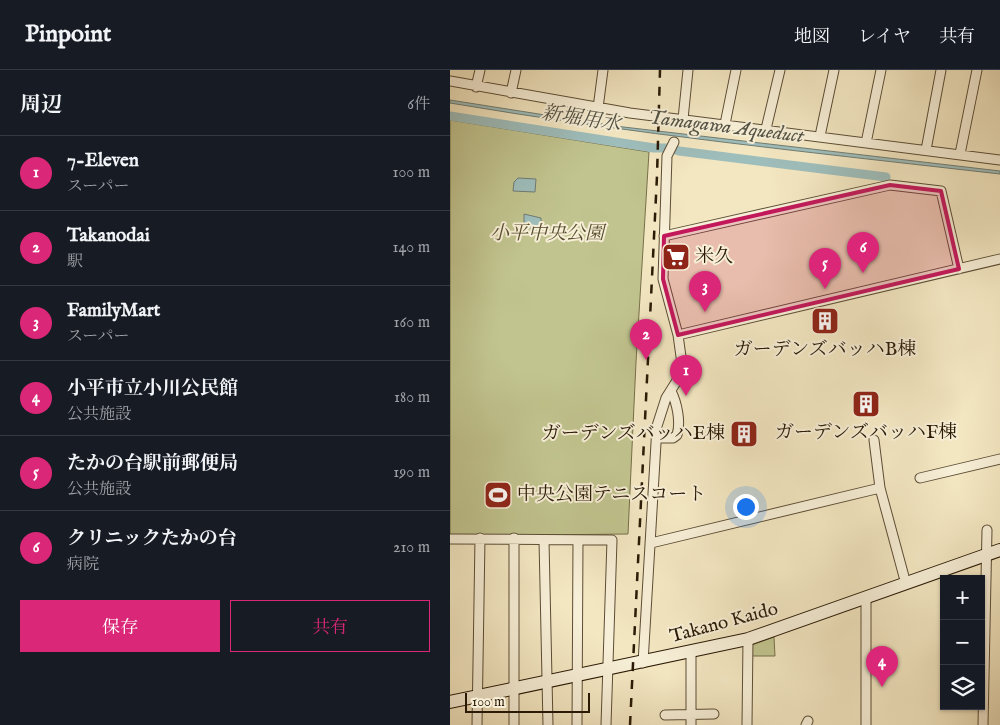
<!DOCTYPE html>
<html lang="ja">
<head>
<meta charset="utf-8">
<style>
	:root { --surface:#171b24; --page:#20242c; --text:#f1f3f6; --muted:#9ea1a6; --line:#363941; --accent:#db2777 }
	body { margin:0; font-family:"IM FELL English","Noto Serif JP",serif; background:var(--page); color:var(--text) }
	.controls { position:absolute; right:15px; bottom:15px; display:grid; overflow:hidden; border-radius:0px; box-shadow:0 1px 4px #0004 }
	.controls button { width:45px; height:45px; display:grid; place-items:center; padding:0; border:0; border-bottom:1px solid var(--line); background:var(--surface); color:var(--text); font:25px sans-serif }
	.scale { position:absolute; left:15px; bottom:12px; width:125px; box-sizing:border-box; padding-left:5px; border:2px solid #2a1a06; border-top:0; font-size:14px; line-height:18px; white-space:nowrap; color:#2a1a06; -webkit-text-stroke:4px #f7efd7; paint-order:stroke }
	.you { position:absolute; left:295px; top:436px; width:18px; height:18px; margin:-12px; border:4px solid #fff; border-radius:50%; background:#1a73e8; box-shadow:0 0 0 8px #1a73e833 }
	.badge { display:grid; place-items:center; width:32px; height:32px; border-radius:50%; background:var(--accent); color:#fff; font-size:16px; font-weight:700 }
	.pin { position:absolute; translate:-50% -41px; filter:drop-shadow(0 1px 2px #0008) }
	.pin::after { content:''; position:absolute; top:26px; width:18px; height:15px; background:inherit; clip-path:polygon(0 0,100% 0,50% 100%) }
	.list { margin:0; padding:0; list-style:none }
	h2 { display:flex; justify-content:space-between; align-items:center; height:65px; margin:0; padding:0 20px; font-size:21px }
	h2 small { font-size:16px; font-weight:400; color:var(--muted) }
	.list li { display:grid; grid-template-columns:32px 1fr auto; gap:15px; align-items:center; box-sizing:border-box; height:75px; padding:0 20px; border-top:1px solid var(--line) }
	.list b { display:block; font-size:19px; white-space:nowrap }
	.list p { margin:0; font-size:16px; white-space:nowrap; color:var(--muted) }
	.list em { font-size:16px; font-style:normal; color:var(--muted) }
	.actions { display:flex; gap:10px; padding:15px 20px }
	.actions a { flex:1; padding:11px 0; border:1px solid var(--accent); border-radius:0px; text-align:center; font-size:18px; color:var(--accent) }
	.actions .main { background:var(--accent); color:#fff }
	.icon { flex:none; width:28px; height:28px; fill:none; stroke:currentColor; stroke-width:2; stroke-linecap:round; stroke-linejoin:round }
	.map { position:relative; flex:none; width:550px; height:655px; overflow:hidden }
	header { display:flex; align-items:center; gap:30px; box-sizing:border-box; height:70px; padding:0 25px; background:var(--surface); border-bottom:1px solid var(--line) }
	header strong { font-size:24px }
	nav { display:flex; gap:28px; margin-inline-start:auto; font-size:18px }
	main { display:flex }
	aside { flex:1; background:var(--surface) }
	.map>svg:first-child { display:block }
	.green { fill:#c1c48f; stroke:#766f4a }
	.water { fill:#9ebebc; stroke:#707c73 }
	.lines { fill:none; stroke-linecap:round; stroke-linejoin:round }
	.canal { stroke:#9ebebc; stroke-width:9 }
	.street-casing { stroke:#5c4d35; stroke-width:11 }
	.secondary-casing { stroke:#2a1a06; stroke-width:14 }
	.street { stroke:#f7efd7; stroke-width:9 }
	.secondary { stroke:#f7efd7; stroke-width:12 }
	.rail { stroke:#2a1a06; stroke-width:2.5; stroke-dasharray:9 9; stroke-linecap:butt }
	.marked { fill:#c2185b; fill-opacity:0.2; stroke:#c2185b; stroke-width:4; stroke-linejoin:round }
	.labels { text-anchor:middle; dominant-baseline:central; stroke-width:4; stroke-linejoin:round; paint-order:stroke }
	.park-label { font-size:19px; font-style:italic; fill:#574d2f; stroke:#f7efd7 }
	.poi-label { font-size:19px; fill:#2a1a06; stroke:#f7efd7; text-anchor:start }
	.street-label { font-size:19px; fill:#2a1a06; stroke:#f7efd7 }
	.water-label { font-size:20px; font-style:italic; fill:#535346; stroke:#f7efd7 }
</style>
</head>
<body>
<header>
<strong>Pinpoint</strong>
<nav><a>地図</a><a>レイヤ</a><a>共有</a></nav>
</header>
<main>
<aside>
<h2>周辺<small>6件</small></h2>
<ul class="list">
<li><span class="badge">1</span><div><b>7-Eleven</b><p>スーパー</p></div><em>100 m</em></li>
<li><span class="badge">2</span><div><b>Takanodai</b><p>駅</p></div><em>140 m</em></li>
<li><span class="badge">3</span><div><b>FamilyMart</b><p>スーパー</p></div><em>160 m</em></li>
<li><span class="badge">4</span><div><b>小平市立小川公民館</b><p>公共施設</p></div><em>180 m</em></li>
<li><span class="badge">5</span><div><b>たかの台駅前郵便局</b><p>公共施設</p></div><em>190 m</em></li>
<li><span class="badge">6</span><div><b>クリニックたかの台</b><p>病院</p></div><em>210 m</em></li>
</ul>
<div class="actions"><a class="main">保存</a><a>共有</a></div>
</aside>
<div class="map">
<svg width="550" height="655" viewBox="0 0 550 655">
	<rect width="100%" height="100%" fill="#f3e7c2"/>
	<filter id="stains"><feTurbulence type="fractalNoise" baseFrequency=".004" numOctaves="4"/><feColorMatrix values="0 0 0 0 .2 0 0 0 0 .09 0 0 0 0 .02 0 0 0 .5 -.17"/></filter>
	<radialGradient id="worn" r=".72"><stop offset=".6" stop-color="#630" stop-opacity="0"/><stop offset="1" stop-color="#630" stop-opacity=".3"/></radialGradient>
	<path class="green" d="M0,50L199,82L186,292L178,464L0,466Z
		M324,567L325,586H302V575Z"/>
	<path class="water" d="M0,30L165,56L550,101V104C366,83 182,64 0,33Z
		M68,108L86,109L85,122L63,121L64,112Z
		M74,144L91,148V156L87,159L79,158L74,153Z"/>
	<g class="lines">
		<path class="canal" d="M0,46L204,78H219L229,81L436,107"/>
		<defs>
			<path id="street" d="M0,11L180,43L550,90
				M26,17L30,0
				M61,23L66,0
				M148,38L153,0
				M233,49L238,0
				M275,54L286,0
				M316,59L330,0
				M370,66L384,0
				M416,73L431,0
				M476,80L491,0
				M510,84L527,0
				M214,166L440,115L491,121L509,199
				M228,265L550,189
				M207,368H223L227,365C231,352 227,333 221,321
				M424,370L430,418L456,514
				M470,408L550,389
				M0,469L162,470L156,655
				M94,470L98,655
				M201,473L430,418
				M416,528V655
				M193,593L207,356L216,328L233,301L228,265L213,209L217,86L224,72
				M215,645L264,644
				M27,655L30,468
				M64,655V468
				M127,655L128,471
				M241,655V583
				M297,655L298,569
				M356,655L358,651
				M533,655L537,460"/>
			<path id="secondary" d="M0,632L298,569L550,480"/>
		</defs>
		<use href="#street" class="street-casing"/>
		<use href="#secondary" class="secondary-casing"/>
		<use href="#street" class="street"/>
		<use href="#secondary" class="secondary"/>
		<path class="rail" d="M180,655L207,106L210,0"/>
	</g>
	<path class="marked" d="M440,115L491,121L509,199L228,265L213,209L214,166Z"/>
	<defs>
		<symbol id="supermarket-square" viewBox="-11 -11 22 22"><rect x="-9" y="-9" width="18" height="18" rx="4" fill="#8f2418" stroke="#f7efd7"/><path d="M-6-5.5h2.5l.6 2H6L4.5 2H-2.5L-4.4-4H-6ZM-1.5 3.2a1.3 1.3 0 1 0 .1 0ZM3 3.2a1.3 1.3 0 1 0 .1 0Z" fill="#fff"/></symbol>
		<symbol id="building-square" viewBox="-11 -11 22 22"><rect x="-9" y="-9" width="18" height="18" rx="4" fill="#8f2418" stroke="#f7efd7"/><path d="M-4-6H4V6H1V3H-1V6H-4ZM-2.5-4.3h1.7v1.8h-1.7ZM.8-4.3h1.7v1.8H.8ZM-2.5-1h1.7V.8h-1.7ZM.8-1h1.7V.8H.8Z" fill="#fff"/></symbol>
		<symbol id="stadium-square" viewBox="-11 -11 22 22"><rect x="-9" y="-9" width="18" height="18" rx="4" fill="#8f2418" stroke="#f7efd7"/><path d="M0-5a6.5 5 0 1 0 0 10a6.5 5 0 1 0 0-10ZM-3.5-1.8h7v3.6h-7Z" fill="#fff"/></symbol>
	</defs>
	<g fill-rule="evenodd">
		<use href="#supermarket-square" x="210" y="171" width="32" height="32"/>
		<use href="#building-square" x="359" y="235" width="32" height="32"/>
		<use href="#building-square" x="400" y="318" width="32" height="32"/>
		<use href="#building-square" x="278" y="348" width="32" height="32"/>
		<use href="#stadium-square" x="32" y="409" width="32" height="32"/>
	</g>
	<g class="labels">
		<g class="park-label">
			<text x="97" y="164">小平中央公園</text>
		</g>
		<g class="poi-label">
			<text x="245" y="187">米久</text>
			<text x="375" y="280" text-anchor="middle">ガーデンズバッハB棟</text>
			<text x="416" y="363" text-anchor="middle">ガーデンズバッハF棟</text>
			<text x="275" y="364" text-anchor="end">ガーデンズバッハE棟</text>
			<text x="67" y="425">中央公園テニスコート</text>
		</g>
		<g class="street-label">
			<text transform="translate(274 553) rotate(-15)">Takano Kaido</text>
		</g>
		<g class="water-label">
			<text transform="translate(131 49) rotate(9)">新堀用水</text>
			<text transform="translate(276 57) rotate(7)">Tamagawa Aqueduct</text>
		</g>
	</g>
	<rect width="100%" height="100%" filter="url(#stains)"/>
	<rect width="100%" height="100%" fill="url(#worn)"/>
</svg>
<div class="controls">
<button>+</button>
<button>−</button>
<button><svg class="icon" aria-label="layers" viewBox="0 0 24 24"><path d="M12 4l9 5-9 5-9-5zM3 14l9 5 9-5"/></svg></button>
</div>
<div class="scale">100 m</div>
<div class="you"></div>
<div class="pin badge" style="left:236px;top:326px">1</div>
<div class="pin badge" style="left:196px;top:290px">2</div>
<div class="pin badge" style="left:255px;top:242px">3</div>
<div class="pin badge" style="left:432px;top:617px">4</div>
<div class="pin badge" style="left:375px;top:219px">5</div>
<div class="pin badge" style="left:413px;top:203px">6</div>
</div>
</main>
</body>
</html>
